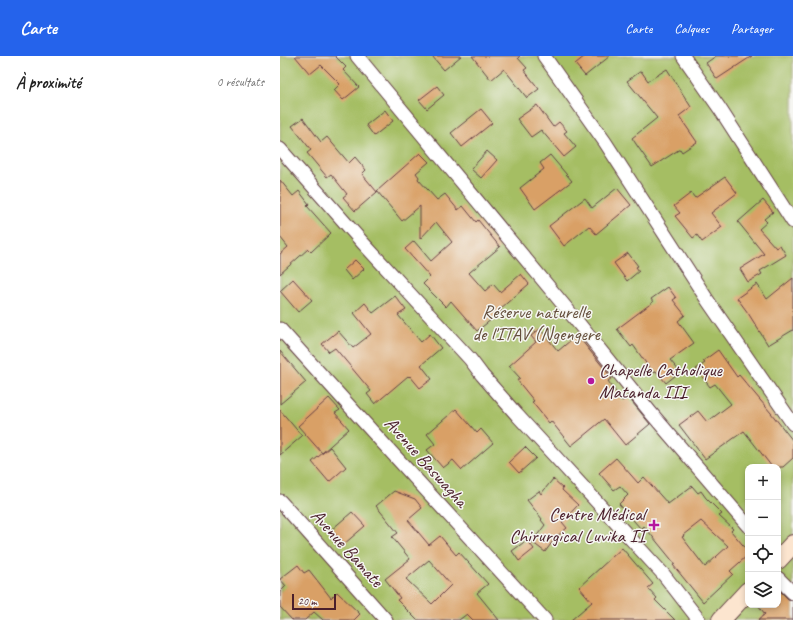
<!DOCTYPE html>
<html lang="fr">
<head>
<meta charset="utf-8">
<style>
	:root { --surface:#fff; --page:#f6f6f6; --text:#222; --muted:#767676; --line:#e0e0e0; --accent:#2563eb }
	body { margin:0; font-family:Caveat,sans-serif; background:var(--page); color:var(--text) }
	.controls { position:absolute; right:12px; bottom:12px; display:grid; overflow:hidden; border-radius:8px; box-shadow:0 2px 6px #0003 }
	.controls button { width:36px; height:36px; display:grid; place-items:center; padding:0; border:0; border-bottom:1px solid var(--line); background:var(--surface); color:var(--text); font:20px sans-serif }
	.scale { position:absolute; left:12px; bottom:10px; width:44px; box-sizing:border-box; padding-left:4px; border:2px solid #4a1f2b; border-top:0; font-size:11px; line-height:14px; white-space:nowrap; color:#4a1f2b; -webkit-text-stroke:3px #f6f6f2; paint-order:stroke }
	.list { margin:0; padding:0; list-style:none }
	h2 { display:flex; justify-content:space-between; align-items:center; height:52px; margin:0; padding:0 16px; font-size:17px }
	h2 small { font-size:13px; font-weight:400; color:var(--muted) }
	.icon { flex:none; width:22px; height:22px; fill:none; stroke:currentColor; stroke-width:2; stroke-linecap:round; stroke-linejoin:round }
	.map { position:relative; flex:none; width:513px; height:564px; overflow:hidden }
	header { display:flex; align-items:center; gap:24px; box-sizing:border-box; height:56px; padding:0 20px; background:var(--accent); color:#fff }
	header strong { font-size:19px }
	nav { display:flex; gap:22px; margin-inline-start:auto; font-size:14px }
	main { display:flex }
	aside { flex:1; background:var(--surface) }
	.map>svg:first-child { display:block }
	.green { fill:#a5be64; stroke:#786e48; fill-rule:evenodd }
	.building { fill:#d9a066; fill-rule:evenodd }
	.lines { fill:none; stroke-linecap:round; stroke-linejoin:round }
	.street-casing { stroke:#623d43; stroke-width:15 }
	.secondary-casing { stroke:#623d43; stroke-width:20 }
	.street { stroke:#fff; stroke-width:13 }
	.secondary { stroke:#fce5cf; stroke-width:18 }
	.poi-dot { fill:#b5179e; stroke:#f6f6f2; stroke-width:1.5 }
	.labels { text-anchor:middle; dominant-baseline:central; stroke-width:3; stroke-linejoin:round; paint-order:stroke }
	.park-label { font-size:19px; fill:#654f3c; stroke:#f6f6f2 }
	.poi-label { font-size:19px; fill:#4a1f2b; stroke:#f6f6f2; text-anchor:start }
	.street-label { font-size:19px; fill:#4a1f2b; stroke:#f6f6f2 }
</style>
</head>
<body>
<header>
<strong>Carte</strong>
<nav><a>Carte</a><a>Calques</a><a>Partager</a></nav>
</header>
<main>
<aside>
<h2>À proximité<small>0 résultats</small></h2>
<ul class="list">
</ul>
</aside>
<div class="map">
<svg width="513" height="564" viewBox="0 0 513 564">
	<rect width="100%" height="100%" fill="#f6f6f2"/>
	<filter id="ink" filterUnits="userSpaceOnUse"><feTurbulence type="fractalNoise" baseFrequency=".025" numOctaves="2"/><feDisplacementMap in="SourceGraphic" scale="8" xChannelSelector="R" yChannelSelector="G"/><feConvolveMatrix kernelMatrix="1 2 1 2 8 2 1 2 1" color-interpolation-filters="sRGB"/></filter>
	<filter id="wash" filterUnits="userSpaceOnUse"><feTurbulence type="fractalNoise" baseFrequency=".012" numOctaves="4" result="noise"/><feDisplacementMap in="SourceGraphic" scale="16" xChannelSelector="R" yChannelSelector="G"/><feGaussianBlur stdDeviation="0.9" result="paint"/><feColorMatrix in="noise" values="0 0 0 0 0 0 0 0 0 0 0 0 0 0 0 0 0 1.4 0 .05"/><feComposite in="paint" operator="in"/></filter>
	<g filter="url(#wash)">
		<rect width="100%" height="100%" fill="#ece6cb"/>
		<path class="green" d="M0,0H513V564H0ZM468,411H498V549H468Z"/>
		<g id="blocks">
			<path class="building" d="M15,0H55L66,11L63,14L79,31L63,44L54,34L60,28L41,9L30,18Z
				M152,0H181L164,14Z
				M192,0H240L238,2L247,12L244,14L259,33L247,42L224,13L211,24Z
				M305,0H330L305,20L295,8Z
				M436,0H472L437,23L426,7Z
				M387,13L411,51L399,60L417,86L402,96L400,93L372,111L358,91L352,82L377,62L347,25L361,15L368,25Z
				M157,30L164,39L147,53L139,44Z
				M257,49L273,71L279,66L287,75L284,77L296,91L284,101L261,74L251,81L237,63Z
				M201,53L210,64V65L212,67L182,91L171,77Z
				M105,54L113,65L94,80L86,69Z
				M23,62L41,86L47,81L69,107L75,101L86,114L82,118L97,136L75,155L63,141L67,138L51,118L47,121L27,97L31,94L12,70Z
				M207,95L217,104L201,122L191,113Z
				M140,97L149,106L136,117L139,121L138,123L157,144L165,138L178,154L183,150L196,166L198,164L220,191L190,216L189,217L205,235L213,228L220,236L241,218L249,228L220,253L222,255L197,275L171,245L166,251L143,228L150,221L125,193L134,185L151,205L172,186L156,166L140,183V150L122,165L97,135Z
				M270,99L292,125L255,153L240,132L264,113L260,107Z
				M445,121L457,137L431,157L442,171L422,186L417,179L413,182L395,160L400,157L394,150L411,137L415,142Z
				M0,124L13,140L19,135L29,148L27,150L51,177L31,196L28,193L0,218V198L8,191L0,181Z
				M337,132L351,149L316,178L309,170L284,190L269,170L305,142L312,152Z
				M483,144L493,156L484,163L487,166L479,173L496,192L500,189L506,199L480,215L482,218L468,226L460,213L484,198L458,166Z
				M348,197L358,210L356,211L359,215L347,225L334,207Z
				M75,204L84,213L72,224L64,214Z
				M513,222V274L488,289L468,257L457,242L477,228L487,243Z
				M13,223L32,244L18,256L0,235Z
				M388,231L396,242L393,244L405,259L398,265L414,287L390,304L400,316L386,327L376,315L373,317L353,289L351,291L337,273L373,246L371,243Z
				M115,240L126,254L118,259L141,286L150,278L161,292L141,309L152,323L140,332L130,320L129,321L128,320L95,348L87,338L91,335L55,292L49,296L42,288L58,275L73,292L91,278L74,257L85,247L93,257Z
				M260,273L278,295L297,279L332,322L328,325L342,345L348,341L370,368L345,389L324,363L291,390L271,365L269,367L252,346L254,345L237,324L240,322L229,310L256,286L251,280Z
				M438,294L457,321L459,319L491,357L513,385V402L503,411H492L464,375L425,403L399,369L418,355L427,366L451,348L435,328L430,331L416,313L425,307L423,305Z
				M0,295L26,326L0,348Z
				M49,342L60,354L55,357L69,373L42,397L18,370Z
				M176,353L197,377L201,373L213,387L182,414L173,404L163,412L147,394L155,388L147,378Z
				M0,354L22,380L0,399Z
				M50,391L66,411L49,426L32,406Z
				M245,391L256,402L239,417L229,406Z
				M336,402L358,427L364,421L388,448L412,430L418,437L421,435L426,442L442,458L439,460L453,473L451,475L468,495V499L450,515L453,518L423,546L393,509L395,508L364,470L361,473L339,448L348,439L340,430L334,434L319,417ZM421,465L448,490L425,511L402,481L404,480L403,479Z
				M273,423L283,432L282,434L298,449L282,466L287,472L276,481L265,496L252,486L265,469L261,464L262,463L247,444L259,435L261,438Z
				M114,435L135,443L142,452L128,464L149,489L160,480L176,499L179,496L208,528L197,537L219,564H193L187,558L179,564H137L117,544L120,542L105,523L130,503L112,481L118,477L96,450ZM149,504L171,529L152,548L126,523Z
				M72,456L85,470L64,488L51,474Z
				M247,484L254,493L239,505L232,495Z
				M342,492L373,528L368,532L377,542L375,544L395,564H291L312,546L299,531Z
				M18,509L24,517L29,514L51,542L57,536L80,558L74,564H43L34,556L25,564H12L0,551V536L6,530L0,523Z
				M498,533L508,543L513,545V564H478L485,558L478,549H498Z"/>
		</g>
	</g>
	<g filter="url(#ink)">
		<use href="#blocks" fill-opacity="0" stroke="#623d43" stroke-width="1"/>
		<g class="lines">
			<defs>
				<path id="street" d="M77,0L287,253L371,357L468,470
					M264,0L325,86L428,245L513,368
					M403,0L440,53L513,166
					M0,93L83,187L190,303L202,319L237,359L384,519L419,564
					M0,273L91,374L265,564
					M0,445L106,564
					M498,522L513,537"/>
				<path id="secondary" d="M498,504L513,488
					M441,564L468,535"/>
			</defs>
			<use href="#street" class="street-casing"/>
			<use href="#secondary" class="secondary-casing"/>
			<use href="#street" class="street"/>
			<use href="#secondary" class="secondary"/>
		</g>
	</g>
	<g class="poi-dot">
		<circle cx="311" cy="325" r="4"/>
		<path d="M372 463h4v4h4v4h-4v4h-4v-4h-4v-4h4z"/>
	</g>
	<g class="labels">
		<g class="park-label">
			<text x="256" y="256">Réserve naturelle<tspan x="256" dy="22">de l'ITAV (Ngengere</tspan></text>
		</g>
		<g class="poi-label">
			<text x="319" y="314">Chapelle Catholique<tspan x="319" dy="22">Matanda III</tspan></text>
			<text x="365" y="458" text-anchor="end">Centre Médical<tspan x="365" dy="22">Chirurgical Luvika II</tspan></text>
		</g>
		<g class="street-label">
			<text transform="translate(146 406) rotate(48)">Avenue Baswagha</text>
			<text transform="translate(67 492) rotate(48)">Avenue Bamate</text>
		</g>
	</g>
</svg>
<div class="controls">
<button>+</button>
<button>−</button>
<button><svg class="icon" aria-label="locate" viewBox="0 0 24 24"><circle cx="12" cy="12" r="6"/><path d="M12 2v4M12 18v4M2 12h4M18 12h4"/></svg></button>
<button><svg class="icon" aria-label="layers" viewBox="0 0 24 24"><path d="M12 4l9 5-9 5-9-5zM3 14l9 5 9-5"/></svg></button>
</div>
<div class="scale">20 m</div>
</div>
</main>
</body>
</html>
